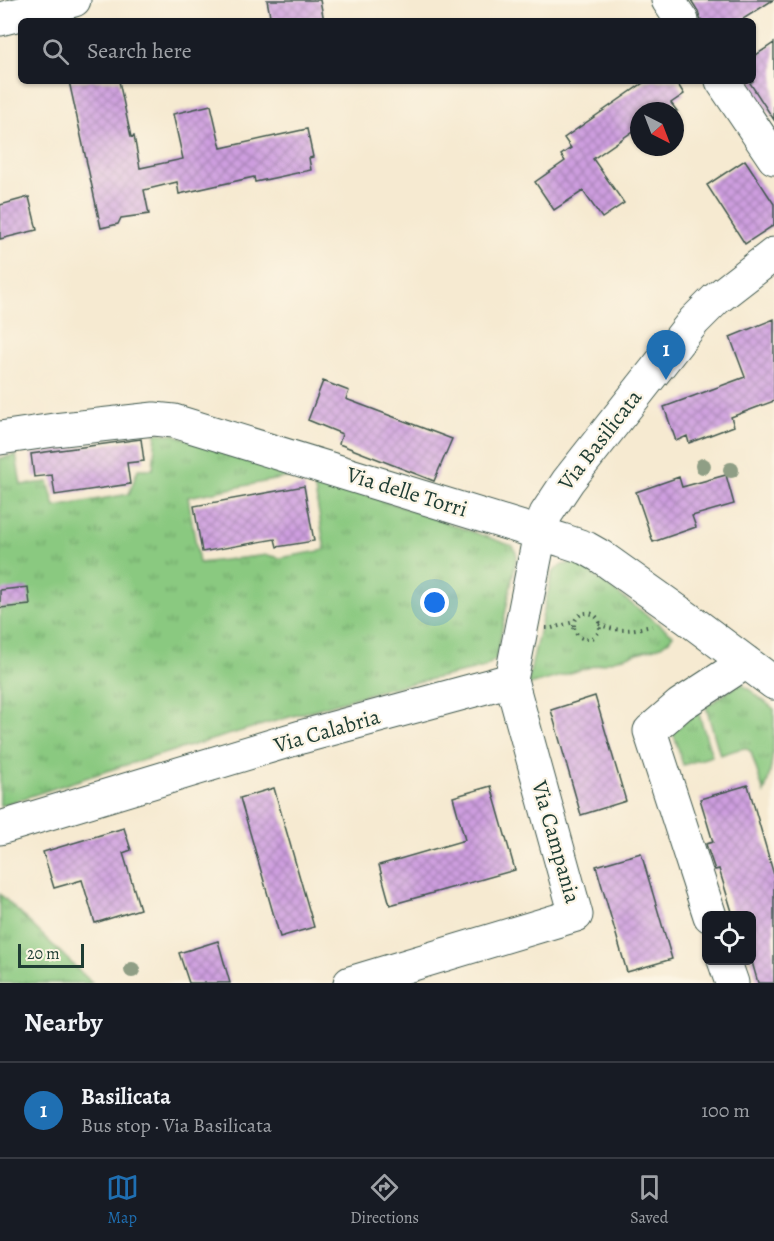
<!DOCTYPE html>
<html lang="en">
<head>
<meta charset="utf-8">
<style>
	:root { --surface:#171b24; --page:#20242c; --text:#f1f3f6; --muted:#9ea1a6; --line:#363941; --accent:#1f6fb2 }
	body { margin:0; font-family:Alegreya,serif; background:var(--page); color:var(--text) }
	.controls { position:absolute; right:18px; bottom:18px; display:grid; overflow:hidden; border-radius:9px; box-shadow:0 2px 4px #0004 }
	.controls button { width:54px; height:54px; display:grid; place-items:center; padding:0; border:0; border-bottom:2px solid var(--line); background:var(--surface); color:var(--text); font:30px sans-serif }
	.compass { position:absolute; left:630px; top:102px; width:54px; height:54px; border-radius:50%; background:var(--surface); box-shadow:0 2px 4px #0004; rotate:138deg }
	.scale { position:absolute; left:18px; bottom:15px; width:66px; box-sizing:border-box; padding-left:6px; border:3px solid #1f3d34; border-top:0; font-size:16px; line-height:21px; white-space:nowrap; color:#1f3d34; -webkit-text-stroke:4px #fcf5e5; paint-order:stroke }
	.you { position:absolute; left:435px; top:603px; width:21px; height:21px; margin:-15px; border:4px solid #fff; border-radius:50%; background:#1a73e8; box-shadow:0 0 0 9px #1a73e833 }
	.badge { display:grid; place-items:center; width:39px; height:39px; border-radius:50%; background:var(--accent); color:#fff; font-size:20px; font-weight:700 }
	.pin { position:absolute; translate:-50% -50px; filter:drop-shadow(0 2px 3px #0008) }
	.pin::after { content:''; position:absolute; top:32px; width:21px; height:18px; background:inherit; clip-path:polygon(0 0,100% 0,50% 100%) }
	.list { margin:0; padding:0; list-style:none }
	h2 { display:flex; justify-content:space-between; align-items:center; height:78px; margin:0; padding:0 24px; font-size:26px }
	h2 small { font-size:20px; font-weight:400; color:var(--muted) }
	.list li { display:grid; grid-template-columns:39px 1fr auto; gap:18px; align-items:center; box-sizing:border-box; height:96px; padding:0 24px; border-top:2px solid var(--line) }
	.list b { display:block; font-size:22px; white-space:nowrap }
	.list p { margin:0; font-size:20px; white-space:nowrap; color:var(--muted) }
	.list em { font-size:20px; font-style:normal; color:var(--muted) }
	.icon { flex:none; width:33px; height:33px; fill:none; stroke:currentColor; stroke-width:2; stroke-linecap:round; stroke-linejoin:round }
	.map { position:relative; flex:none; width:774px; height:983px; overflow:hidden }
	.search { position:absolute; background:var(--surface); box-shadow:0 2px 4px #0004; left:18px; right:18px; top:18px; height:66px; display:flex; align-items:center; gap:15px; box-sizing:border-box; padding:0 21px; border-radius:9px; color:var(--muted); font-size:22px }
	.sheet { height:174px; background:var(--surface) }
	nav { display:flex; justify-content:space-around; align-items:center; box-sizing:border-box; height:84px; border-top:2px solid var(--line); background:var(--surface); font-size:16px; color:var(--muted) }
	nav a { display:grid; justify-items:center; gap:3px }
	nav .on { color:var(--accent) }
	.map>svg:first-child { display:block }
	.grass { fill:url(#grass-tufts); stroke:#54835a; stroke-width:1.5 }
	.building { fill:url(#building-cross-hatch) }
	.lines { fill:none; stroke-linecap:round; stroke-linejoin:round }
	.minor-casing { stroke:#3f574c; stroke-width:35 }
	.path { stroke:#3f574c; stroke-width:4; stroke-dasharray:1.5 4.5; stroke-linecap:butt }
	.minor { stroke:#fff; stroke-width:33 }
	.tree { fill:#8f9e85 }
	.labels { text-anchor:middle; dominant-baseline:central; stroke-width:4.5; stroke-linejoin:round; paint-order:stroke }
	.street-label { font-size:22px; fill:#1f3d34; stroke:#fcf5e5 }
</style>
</head>
<body>
<div class="map">
<svg width="774" height="983" viewBox="0 0 774 983">
	<defs>
		<pattern id="grass-tufts" width="24" height="20" patternUnits="userSpaceOnUse" patternTransform="scale(1.5)"><rect width="24" height="20" fill="#8ac980"/><path d="M3 7l-1-3M5 7V3M7 7l1-3M15 17l-1-3M17 17v-4M19 17l1-3" fill="none" stroke="#70a46a"/></pattern>
		<pattern id="building-cross-hatch" width="8" height="8" patternUnits="userSpaceOnUse" patternTransform="scale(1.5)"><rect width="8" height="8" fill="#ce9edf"/><path d="M0 0l8 8M0 8l8-8" fill="none" stroke="#a782b6"/></pattern>
	</defs>
	<rect width="100%" height="100%" fill="#fcf5e5"/>
	<filter id="ink" filterUnits="userSpaceOnUse"><feTurbulence type="fractalNoise" baseFrequency=".0167" numOctaves="2"/><feDisplacementMap in="SourceGraphic" scale="12" xChannelSelector="R" yChannelSelector="G"/><feConvolveMatrix kernelMatrix="1 2 1 2 8 2 1 2 1" color-interpolation-filters="sRGB"/></filter>
	<filter id="wash" filterUnits="userSpaceOnUse"><feTurbulence type="fractalNoise" baseFrequency=".008" numOctaves="4" result="noise"/><feDisplacementMap in="SourceGraphic" scale="24" xChannelSelector="R" yChannelSelector="G"/><feGaussianBlur stdDeviation="1.35" result="paint"/><feColorMatrix in="noise" values="0 0 0 0 0 0 0 0 0 0 0 0 0 0 0 0 0 1.4 0 .05"/><feComposite in="paint" operator="in"/></filter>
	<g filter="url(#wash)">
		<rect width="100%" height="100%" fill="#f6ead1"/>
		<path class="grass" d="M156,433L173,434L289,477L188,497L199,563L267,555L280,558L325,550L314,484L328,481L513,546L517,555L496,659L483,668L385,689L119,767L0,806V458L16,455L21,485L48,482L55,507L129,494L138,469H153Z
			M572,563L580,565L673,635L669,640L661,646L527,686L552,574C558,566 562,564 572,563Z
			M741,683L774,709C774,736 774,768 764,793L751,752L746,748L739,749L720,755L706,707Z
			M698,711L712,756L683,765L673,732Z
			M0,894L92,983H0Z"/>
		<g id="blocks">
			<path class="building" d="M267,0H320L324,21H271Z
				M691,0H773L740,21H701L698,11Z
				M774,43V120L750,83L753,81V57Z
				M69,81H119L131,137L134,136L140,168L183,159L173,114L211,105L221,148L307,129L313,157L309,158L311,170L255,182L254,177L179,194L177,182L144,190L149,214L121,218L118,224L101,228Z
				M646,81H676L684,94L671,103L677,111H639V127L593,159L624,203L602,218L583,191L554,210L535,182L565,161L561,155L571,148L564,138Z
				M745,160L774,204V225L745,244L707,185Z
				M29,197L37,230L0,239V205Z
				M774,319V401L731,417L734,426L689,443L687,436L676,441L664,407L745,377L730,337Z
				M323,381L349,391L346,399L452,439L434,481L339,444L342,434L308,420Z
				M141,439L144,461L127,463L130,484L55,495L52,475L34,477L31,454Z
				M726,475L734,504L692,516L696,527L653,542L636,492L679,477L682,487Z
				M304,486L314,541L277,547L275,539L202,552L194,506Z
				M28,587L30,605L0,608V590Z
				M595,696L626,801L581,815L551,710Z
				M748,785L774,875V983H758L752,962V915H733L719,869L715,870L706,844L713,842L700,799Z
				M491,786L515,870L390,905L379,865L465,840L453,797Z
				M274,788L314,927L280,937L240,798Z
				M124,828L131,850L123,853L140,909L95,923L82,880L54,888L43,852Z
				M641,853L672,959L627,972L596,866Z
				M218,941L230,983H189L179,953Z"/>
		</g>
	</g>
	<g filter="url(#ink)">
		<use href="#blocks" fill-opacity="0" stroke="#3f574c" stroke-width="1.5"/>
		<g class="lines">
			<defs>
				<path id="minor" d="M668,0L682,21
					M0,19L74,0
					M722,81L774,158
					M0,438L54,430L154,419L174,421L562,540L586,548L600,556L687,618L774,683
					M0,828L301,737L511,680L540,533L546,514L568,481L694,321L716,299L774,254
					M710,916L650,731L680,705L746,662
					M724,960L732,983
					M350,983L576,915L511,680"/>
			</defs>
			<use href="#minor" class="minor-casing"/>
			<path class="path" d="M574 626a13 13 0 1 1 26 0a13 13 0 1 1-26 0Z
				M599,624C619,633 631,630 652,626
				M546,628H552L574,622"/>
			<use href="#minor" class="minor"/>
		</g>
		<g class="tree">
			<circle cx="703" cy="466" r="8"/>
			<circle cx="731" cy="470" r="8"/>
			<circle cx="132" cy="970" r="8"/>
		</g>
	</g>
	<g class="labels">
		<g class="street-label">
			<text transform="translate(600 440) rotate(-52)">Via Basilicata</text>
			<text transform="translate(407 492) rotate(17)">Via delle Torri</text>
			<text transform="translate(327 731) rotate(-16)">Via Calabria</text>
			<text transform="translate(556 842) rotate(74)">Via Campania</text>
		</g>
	</g>
</svg>
<div class="controls">
<button><svg class="icon" aria-label="locate" viewBox="0 0 24 24"><circle cx="12" cy="12" r="6"/><path d="M12 2v4M12 18v4M2 12h4M18 12h4"/></svg></button>
</div>
<svg class="compass" viewBox="-18 -18 36 36"><path d="M0-13l5 13h-10z" fill="#e53935"/><path d="M0 13l5-13h-10z" fill="#9ea1a6"/></svg>
<div class="scale">20 m</div>
<div class="you"></div>
<div class="pin badge" style="left:666px;top:380px">1</div>
<div class="search"><svg class="icon" aria-label="search" viewBox="0 0 24 24"><circle cx="10" cy="10" r="6"/><path d="M15 15l6 6"/></svg>Search here</div>
</div>
<section class="sheet">
<h2>Nearby<small></small></h2>
<ul class="list">
<li><span class="badge">1</span><div><b>Basilicata</b><p>Bus stop · Via Basilicata</p></div><em>100 m</em></li>
</ul>
</section>
<nav>
<a class="on"><svg class="icon" aria-label="map" viewBox="0 0 24 24"><path d="M3 6l6-2 6 2 6-2v14l-6 2-6-2-6 2zM9 4v14M15 6v14"/></svg>Map</a>
<a><svg class="icon" aria-label="directions" viewBox="0 0 24 24"><path d="M12 3l9 9-9 9-9-9zM9 14v-3h6M13 9l2 2-2 2"/></svg>Directions</a>
<a><svg class="icon" aria-label="saved" viewBox="0 0 24 24"><path d="M7 4h10v16l-5-4-5 4z"/></svg>Saved</a>
</nav>
</body>
</html>
